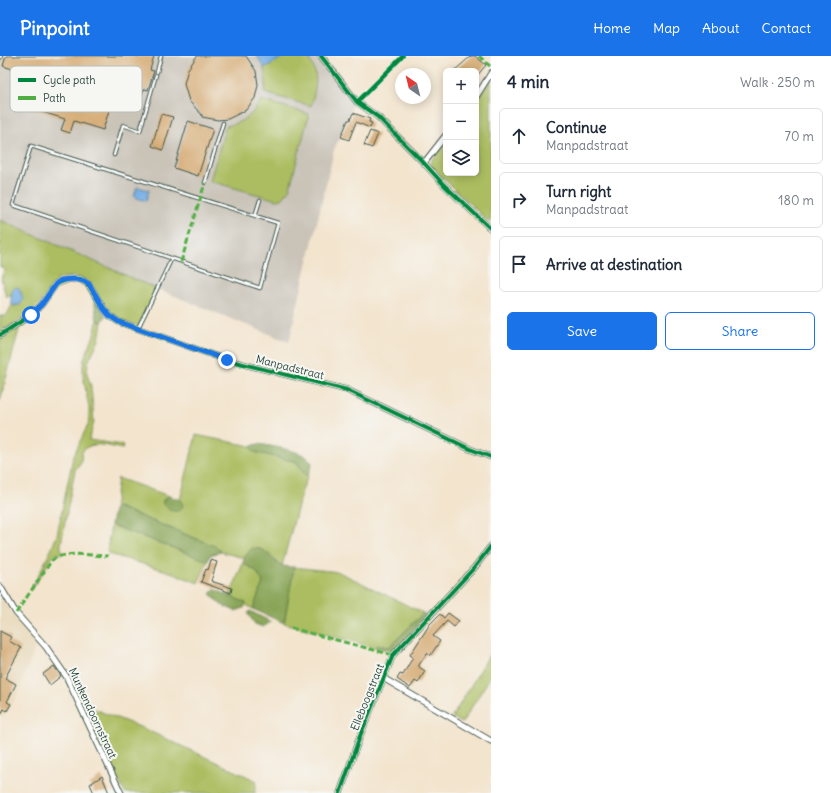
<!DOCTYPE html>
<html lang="en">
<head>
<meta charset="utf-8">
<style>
	:root { --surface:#fff; --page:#f6f6f7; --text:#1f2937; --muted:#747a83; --line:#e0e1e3; --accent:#1a73e8 }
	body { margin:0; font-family:Delius,sans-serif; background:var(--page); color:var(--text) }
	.controls { position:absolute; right:12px; top:12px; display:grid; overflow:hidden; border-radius:6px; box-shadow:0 2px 10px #0003 }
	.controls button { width:36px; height:36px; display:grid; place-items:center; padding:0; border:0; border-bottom:1px solid var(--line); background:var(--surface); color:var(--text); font:20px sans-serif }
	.compass { position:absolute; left:395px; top:12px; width:36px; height:36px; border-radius:50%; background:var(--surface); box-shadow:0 2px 10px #0003; rotate:325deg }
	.stop { position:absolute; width:12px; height:12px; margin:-9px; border:3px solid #1a73e8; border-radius:50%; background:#fff }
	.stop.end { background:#1a73e8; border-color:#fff; box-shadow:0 1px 4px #0008 }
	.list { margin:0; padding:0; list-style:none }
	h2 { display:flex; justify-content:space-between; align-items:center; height:52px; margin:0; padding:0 16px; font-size:17px }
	h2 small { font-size:13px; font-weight:400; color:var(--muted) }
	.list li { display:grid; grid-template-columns:26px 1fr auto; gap:12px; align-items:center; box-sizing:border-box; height:56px; margin:0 8px 8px; padding:0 8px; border:1px solid var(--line); border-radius:6px }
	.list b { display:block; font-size:15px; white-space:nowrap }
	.list p { margin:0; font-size:13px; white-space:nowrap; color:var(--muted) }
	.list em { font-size:13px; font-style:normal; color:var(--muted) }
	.actions { display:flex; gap:8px; padding:12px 16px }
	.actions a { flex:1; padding:9px 0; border:1px solid var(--accent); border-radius:6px; text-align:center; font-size:14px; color:var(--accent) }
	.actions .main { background:var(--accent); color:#fff }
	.icon { flex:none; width:22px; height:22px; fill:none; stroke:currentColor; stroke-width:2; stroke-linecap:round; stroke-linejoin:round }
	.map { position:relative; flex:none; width:491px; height:737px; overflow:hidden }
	header { display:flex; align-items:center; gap:24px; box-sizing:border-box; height:56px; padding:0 20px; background:var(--accent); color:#fff }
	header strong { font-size:19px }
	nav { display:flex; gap:22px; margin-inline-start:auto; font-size:14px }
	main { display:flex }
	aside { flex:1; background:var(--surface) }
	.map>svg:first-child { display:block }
	.built { fill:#e8d9ba }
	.industrial { fill:#c9c3b8 }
	.green { fill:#abbd60; stroke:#657d4a }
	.forest { fill:#88a456; stroke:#547045 }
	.water { fill:#77afe6; stroke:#4b768d }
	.building { fill:#d5ab74 }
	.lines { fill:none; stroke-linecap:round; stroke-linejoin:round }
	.lane-casing { stroke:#3f564b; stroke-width:4.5 }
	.street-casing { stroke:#3f564b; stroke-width:7 }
	.lane { stroke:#fff; stroke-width:2.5 }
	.street { stroke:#fff; stroke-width:5 }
	.quiet { stroke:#52ad45; stroke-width:3; stroke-dasharray:6 3; stroke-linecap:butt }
	.cycleway-casing { stroke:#f6f6f2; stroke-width:6 }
	.cycleway { stroke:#00873e; stroke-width:4 }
	.route { stroke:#1a73e8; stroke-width:5 }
	.labels { text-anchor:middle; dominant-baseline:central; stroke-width:4; stroke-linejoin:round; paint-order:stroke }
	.street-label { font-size:11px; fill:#1f3d34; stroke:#f6f6f2 }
	.key { fill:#f6f6f2; stroke:#b6beb9; stroke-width:1 }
	.key-label { font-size:11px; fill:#1f3d34 }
</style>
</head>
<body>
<header>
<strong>Pinpoint</strong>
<nav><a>Home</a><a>Map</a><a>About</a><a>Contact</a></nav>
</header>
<main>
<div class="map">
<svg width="491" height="737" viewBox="0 0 491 737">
	<rect width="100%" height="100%" fill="#f6f6f2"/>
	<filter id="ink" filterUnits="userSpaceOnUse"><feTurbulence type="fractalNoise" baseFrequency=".025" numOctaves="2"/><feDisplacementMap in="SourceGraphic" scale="8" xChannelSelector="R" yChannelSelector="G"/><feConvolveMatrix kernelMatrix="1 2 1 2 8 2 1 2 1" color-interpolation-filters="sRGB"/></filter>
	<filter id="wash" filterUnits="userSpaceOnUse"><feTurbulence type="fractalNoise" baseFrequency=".012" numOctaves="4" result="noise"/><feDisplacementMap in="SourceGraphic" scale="16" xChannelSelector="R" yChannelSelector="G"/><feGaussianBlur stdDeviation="0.9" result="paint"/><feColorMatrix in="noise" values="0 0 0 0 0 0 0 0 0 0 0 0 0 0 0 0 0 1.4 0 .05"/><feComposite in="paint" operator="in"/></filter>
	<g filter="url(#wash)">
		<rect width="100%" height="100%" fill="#f3e4cd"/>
		<path class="built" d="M2,539L13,558L37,588L15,644L4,661L0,658V542Z"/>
		<path class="industrial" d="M0,0H316L353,48L334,94L289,286L157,233L0,164Z"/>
		<path class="green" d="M285,0H307C320,17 316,31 311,50L265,37L266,25L264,12Z
			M491,21V168L430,110L431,105L446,84V117H476V45Z
			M261,44L309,58L289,135L282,143L277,144L210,125L226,70C242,67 254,59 261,44Z
			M0,164L157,233L139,270C130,267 118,265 111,258C97,245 97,222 74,221C68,220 61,222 56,225C49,231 46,240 40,247C28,260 14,268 0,276V260H6L12,249L15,251L22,237L16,231L11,237L12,241L6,240L1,222L5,213L0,211Z
			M97,265L102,266L99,284L88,306L87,318L91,330L94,366L89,384L123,389V393C110,391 91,383 82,396L81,406L75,414L61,488V492L63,497L54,499L31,534L51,494L57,479L73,401L89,366V352L83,320V310L84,303L95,276Z
			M20,270L0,345V281Z
			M196,379L251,390L254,396L297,406L304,418L308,419L302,435L282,510C269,501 258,480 244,502L221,496L217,491L118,451L114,453L118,422L169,440L163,444V448L174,455L182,449L180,444Z
			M111,469L208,505L198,527L170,516L109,498L107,495Z
			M243,507L256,515L263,526L253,553L230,539Z
			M294,511L339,516L423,557L389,591L379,589L376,592L369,590L284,567Z
			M491,596V620L462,667L452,661Z
			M84,649L145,673L257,725L255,737H125L109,707Z"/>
		<path class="forest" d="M87,230L106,260L102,266L97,265L94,243L85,231Z
			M258,388C270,390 310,395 312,408L308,419L304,418L297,406L254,396L251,390Z
			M169,440L180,444L183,449C178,461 169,453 163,448V444Z
			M117,451L217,491L221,496L210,499L208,505L111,469L114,453Z
			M252,492C269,492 269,504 281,509C285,511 290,511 294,511L284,567L253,553L263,526L256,515L243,507L244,502Z
			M214,533L246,547L244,552L235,555L220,548L210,538Z
			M250,555L271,566L263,571L255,568L248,558Z
			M423,557L426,559L395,594L391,595L376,592L377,589L389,591L392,589Z"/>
		<path class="water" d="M257,0H285L264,12Z
			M137,131L149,134L146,145L134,141Z
			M16,231L19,232L23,242L20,249H12C11,243 10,235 16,231Z"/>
		<g id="blocks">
			<path class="building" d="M6,0H154L150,14L154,15L148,34L144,33L139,46L114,38L103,74L74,65L70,77L61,74L65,63L19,49L28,18L3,10Z
				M197,0H246L256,15L258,29L255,42L246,54L228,63L218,64L202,61V59L189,45L184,28L188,13Z
				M471,0H475L486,9L476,21V15H454Z
				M353,57L370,63L369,66L372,67L370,72L356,66L349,84L341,81L348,64H350Z
				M161,58L173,61L163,94L152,90Z
				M188,65L213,73L198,120L174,112Z
				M370,75L378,78L372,92L364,89Z
				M211,504L217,506L211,525L232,532L231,537L201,526L206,513L208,514Z
				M448,557L459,565L454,571L447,565L433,580L440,585L430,600L427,597L419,609V611L425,615L418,627L415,625L410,632L397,623L400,618L403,619L413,601L410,599L430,568L440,558L444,562Z
				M0,575L11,581L9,585L21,592L5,622L16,628L7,646L11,648L7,655L4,653L0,660Z
				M54,610L61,620L50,629L43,618Z
				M102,720L109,737H94L90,728Z"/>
		</g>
	</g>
	<g filter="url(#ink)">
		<use href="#blocks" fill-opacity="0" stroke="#3f564b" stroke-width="1"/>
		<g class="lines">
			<defs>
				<path id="lane" d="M0,2L1,0
					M157,16L161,0
					M31,90L278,167L260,232L13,149Z
					M114,99L123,69L140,75L156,19
					M205,127L223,67
					M255,160L260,144
					M138,272L172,202"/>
				<path id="street" d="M321,0L357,46L378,61L424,107L444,129L491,173
					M476,41L491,17
					M424,107L446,79
					M0,279L31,259L42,248L56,228L69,223H80L89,229L104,253L110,260L119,266L227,304L347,334L470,393L491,401
					M0,530L16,557L46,591L66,620L121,737
					M383,622L491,685
					M340,737L360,680L393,599L474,512L491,490"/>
			</defs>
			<use href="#lane" class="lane-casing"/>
			<use href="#street" class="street-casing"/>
			<use href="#lane" class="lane"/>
			<use href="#street" class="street"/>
			<path class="quiet" d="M479,0L491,11
				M181,206L205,127
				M16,557L52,504C67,494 91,500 108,500
				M291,572L393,599"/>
			<defs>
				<path id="cycleway" d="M321,0L357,46L378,61L424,107L444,129L491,173
					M357,46L403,0
					M0,279L31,259L42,248L56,228L69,223H80L89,229L104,253L110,260L119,266L227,304L347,334L470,393L491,401
					M340,737L360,680L393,599L474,512L491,490"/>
			</defs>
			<use href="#cycleway" class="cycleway-casing"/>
			<use href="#cycleway" class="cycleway"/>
		</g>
	</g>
	<g class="lines" filter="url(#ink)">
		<path class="route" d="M31,259L42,248L56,228L61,224L75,223L84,225L89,228L104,253L110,260L119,266L227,304"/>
	</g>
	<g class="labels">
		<g class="street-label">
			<text transform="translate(290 311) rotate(14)">Manpadstraat</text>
			<text transform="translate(367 641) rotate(-68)">Elleboogstraat</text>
			<text transform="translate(93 657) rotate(65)">Munkendoornstraat</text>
		</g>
	</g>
	<rect x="10" y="10" width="132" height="46" rx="6" class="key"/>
	<rect x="18" y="22" width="18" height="4" fill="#00873e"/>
	<rect x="18" y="40" width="18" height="4" fill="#52ad45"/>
	<g class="key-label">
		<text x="43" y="28">Cycle path</text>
		<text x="43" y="46">Path</text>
	</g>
</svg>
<div class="controls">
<button>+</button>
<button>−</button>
<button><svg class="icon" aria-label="layers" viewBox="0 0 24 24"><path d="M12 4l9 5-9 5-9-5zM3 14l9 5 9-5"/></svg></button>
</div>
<svg class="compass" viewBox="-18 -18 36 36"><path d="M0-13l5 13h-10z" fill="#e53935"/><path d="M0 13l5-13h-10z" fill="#747a83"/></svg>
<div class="stop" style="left:31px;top:259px"></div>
<div class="stop end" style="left:227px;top:304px"></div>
</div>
<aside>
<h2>4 min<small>Walk · 250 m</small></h2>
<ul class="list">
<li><svg class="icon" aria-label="ahead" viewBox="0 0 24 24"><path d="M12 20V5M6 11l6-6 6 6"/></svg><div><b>Continue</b><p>Manpadstraat</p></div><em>70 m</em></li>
<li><svg class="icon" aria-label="right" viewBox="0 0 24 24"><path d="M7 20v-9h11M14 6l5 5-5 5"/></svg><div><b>Turn right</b><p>Manpadstraat</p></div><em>180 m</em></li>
<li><svg class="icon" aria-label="arrive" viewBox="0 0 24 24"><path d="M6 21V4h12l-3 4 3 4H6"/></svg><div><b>Arrive at destination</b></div></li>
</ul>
<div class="actions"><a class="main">Save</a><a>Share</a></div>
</aside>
</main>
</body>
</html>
